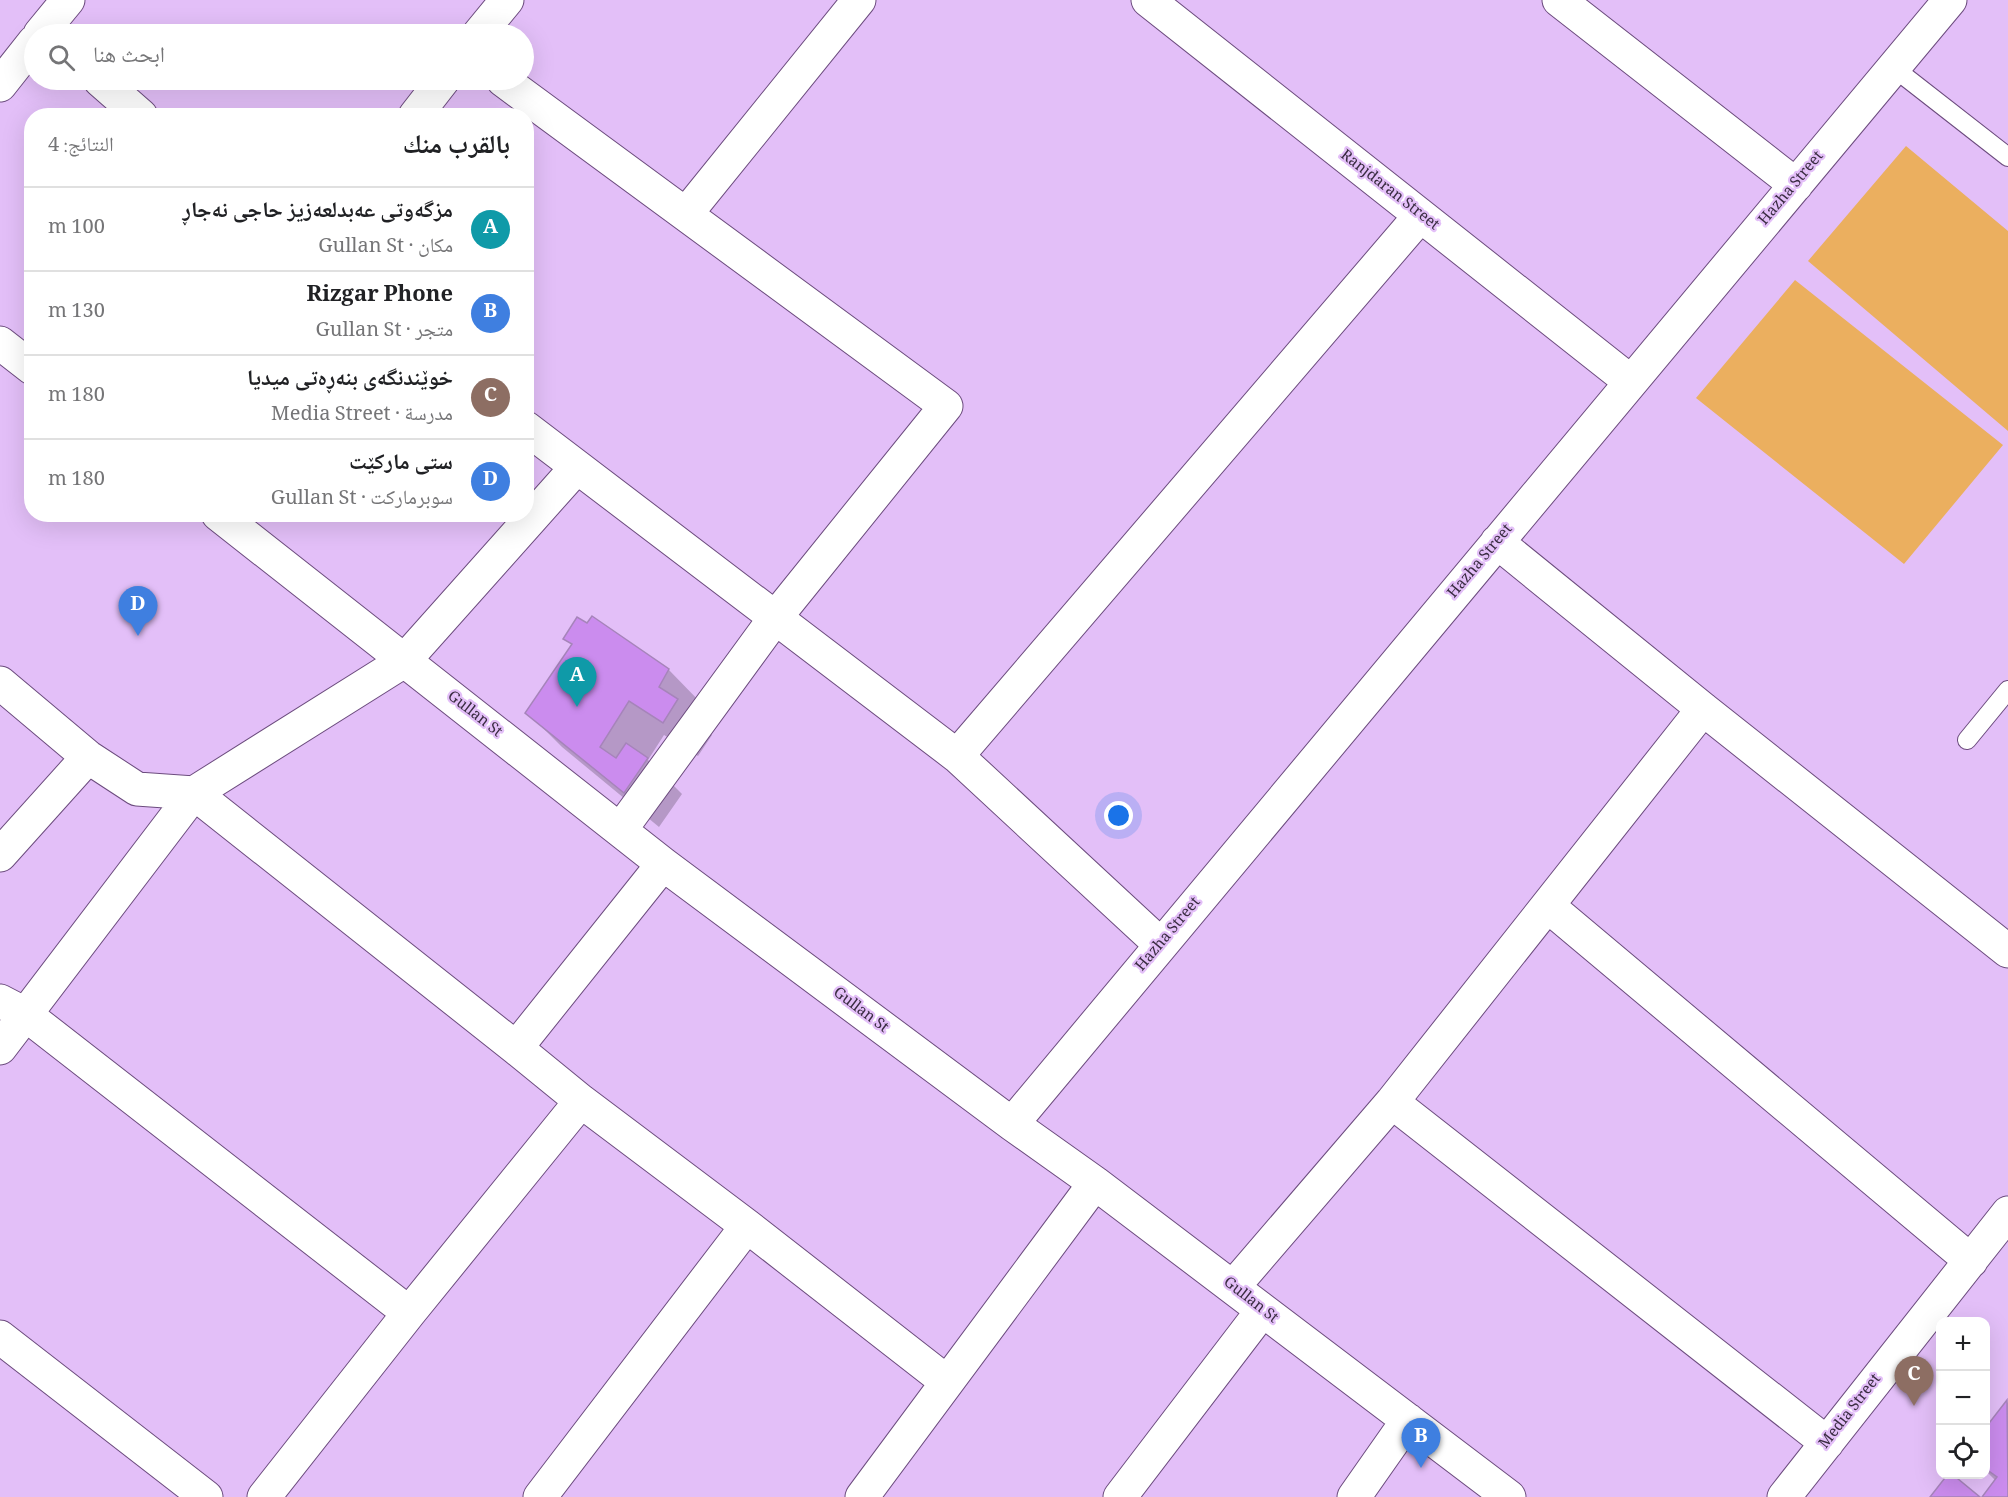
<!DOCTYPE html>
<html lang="ar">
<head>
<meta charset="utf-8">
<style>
	:root { --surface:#fff; --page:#f2f2f2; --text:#202124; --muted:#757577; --line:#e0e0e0; --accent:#d93025 }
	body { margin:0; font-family:Georgia,"Noto Naskh Arabic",serif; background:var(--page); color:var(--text); direction:rtl }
	.controls { position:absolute; right:18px; bottom:18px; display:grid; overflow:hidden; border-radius:12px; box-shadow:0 6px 24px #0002 }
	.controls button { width:54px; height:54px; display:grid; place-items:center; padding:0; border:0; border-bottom:2px solid var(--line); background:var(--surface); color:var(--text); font:30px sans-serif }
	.you { position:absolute; left:1119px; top:816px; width:21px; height:21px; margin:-15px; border:4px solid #fff; border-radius:50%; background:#1a73e8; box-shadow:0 0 0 9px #1a73e833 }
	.badge { display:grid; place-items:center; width:39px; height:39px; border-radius:50%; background:var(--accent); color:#fff; font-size:20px; font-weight:700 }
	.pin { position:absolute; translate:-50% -50px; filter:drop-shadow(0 2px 3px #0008) }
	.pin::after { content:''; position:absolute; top:32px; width:21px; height:18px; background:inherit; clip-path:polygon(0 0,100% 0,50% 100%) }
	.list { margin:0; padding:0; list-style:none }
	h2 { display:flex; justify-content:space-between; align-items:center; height:78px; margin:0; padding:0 24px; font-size:26px }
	h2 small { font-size:20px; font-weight:400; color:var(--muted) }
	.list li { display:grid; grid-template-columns:39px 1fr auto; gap:18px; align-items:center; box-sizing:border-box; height:84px; padding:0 24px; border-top:2px solid var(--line) }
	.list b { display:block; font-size:22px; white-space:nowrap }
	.list p { margin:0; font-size:20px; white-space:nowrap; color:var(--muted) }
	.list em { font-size:20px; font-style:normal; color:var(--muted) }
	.icon { flex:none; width:33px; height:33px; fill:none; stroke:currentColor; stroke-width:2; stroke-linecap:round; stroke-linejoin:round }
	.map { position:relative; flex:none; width:2008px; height:1497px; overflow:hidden; direction:ltr }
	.search { position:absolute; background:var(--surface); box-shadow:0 6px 24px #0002; left:24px; top:24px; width:510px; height:66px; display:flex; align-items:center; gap:15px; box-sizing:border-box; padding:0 21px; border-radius:33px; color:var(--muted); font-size:22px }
	.panel { position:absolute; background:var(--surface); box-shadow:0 6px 24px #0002; left:24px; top:108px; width:510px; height:414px; border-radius:24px; direction:rtl }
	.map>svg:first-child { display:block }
	.green { fill:#ebaf5f }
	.shadow { fill:#0003 }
	.building { fill:#cb8cee; stroke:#a684ba; stroke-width:1.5 }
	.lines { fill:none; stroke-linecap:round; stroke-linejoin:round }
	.lane-casing { stroke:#6c4c7e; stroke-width:20 }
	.street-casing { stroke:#6c4c7e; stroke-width:35 }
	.secondary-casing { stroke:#6c4c7e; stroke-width:35 }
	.lane { stroke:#fff; stroke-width:18 }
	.street { stroke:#fff; stroke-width:33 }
	.secondary { stroke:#fff; stroke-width:33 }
	.labels { text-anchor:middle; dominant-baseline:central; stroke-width:4.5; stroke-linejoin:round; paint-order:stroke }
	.street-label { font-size:15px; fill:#3a2c42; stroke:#e3bff8 }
</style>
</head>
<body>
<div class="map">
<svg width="2008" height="1497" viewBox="0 0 2008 1497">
	<rect width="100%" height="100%" fill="#e3bff8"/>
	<path class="green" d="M1906,146L2008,231V431L1808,261Z
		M1795,280L2003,445L1904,564L1696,398Z"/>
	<path class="shadow" d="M592,618L669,670L703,705L695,718L712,735L698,756L664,735L648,760L682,794L659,827L562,747L527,712L573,646L565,638L587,626Z
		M2008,1402V1497H1984L1996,1481L1986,1471V1430Z"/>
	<path class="building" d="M592,616L669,669L659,687L678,699L663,723L629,701L600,747L616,758L626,743L648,758L624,793L525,713L572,644L563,639L577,617L587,623Z
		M2007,1400L2008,1497H1982L1997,1477L1986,1469V1427Z
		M1948,1474H1952L1980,1497H1930Z"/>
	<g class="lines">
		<defs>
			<path id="lane" d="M1894,68L2008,157
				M1967,740L2008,690"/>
			<path id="street" d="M1148,0L1631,382
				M1559,0L1796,185
				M479,34L507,0
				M100,80L141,116
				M503,80L946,406L775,618L621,829
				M415,116L443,80
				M686,214L859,0
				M0,343L32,368
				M526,428L957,756L1161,945
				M218,514L663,864L1012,1124L1095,1183L1509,1497
				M1497,542L1703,709L2008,951
				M0,683L88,757L137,789L194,793L516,1048L581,1101L747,1226L947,1382
				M957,756L1420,216
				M0,855L88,757
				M1548,906L1971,1261
				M0,1001L25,1014L409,1313
				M0,1048L194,793L404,661L577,467
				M516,1048L663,864
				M1392,1102L1827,1443
				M1012,1124L1950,0
				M1233,1287L1392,1102L1703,709
				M0,1337L206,1497
				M264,1497L409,1313L581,1101
				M540,1497L747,1226
				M862,1497L1095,1183
				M1120,1497L1262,1311
				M1354,1497L1408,1420
				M1784,1497L2008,1213"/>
			<path id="secondary" d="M40,34L68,0
				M0,85L34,42"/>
		</defs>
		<use href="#lane" class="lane-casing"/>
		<use href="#street" class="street-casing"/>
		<use href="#secondary" class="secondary-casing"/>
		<use href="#lane" class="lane"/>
		<use href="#street" class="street"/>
		<use href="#secondary" class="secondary"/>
	</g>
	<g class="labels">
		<g class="street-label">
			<text transform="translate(1792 189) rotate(-50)">Hazha Street</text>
			<text transform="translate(1389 191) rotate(38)">Ranjdaran Street</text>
			<text transform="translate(1481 562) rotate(-50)">Hazha Street</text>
			<text transform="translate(474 715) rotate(38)">Gullan St</text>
			<text transform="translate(1169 935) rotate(-50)">Hazha Street</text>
			<text transform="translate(860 1011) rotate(37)">Gullan St</text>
			<text transform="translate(1250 1301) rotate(38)">Gullan St</text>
			<text transform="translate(1851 1412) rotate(-52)">Media Street</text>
		</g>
	</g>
</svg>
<div class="controls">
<button>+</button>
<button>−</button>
<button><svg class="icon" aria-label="locate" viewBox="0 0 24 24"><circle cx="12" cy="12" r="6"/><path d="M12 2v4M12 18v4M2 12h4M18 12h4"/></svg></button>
</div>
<div class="you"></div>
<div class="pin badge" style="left:577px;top:707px;background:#0f9aa8">A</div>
<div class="pin badge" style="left:1421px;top:1468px;background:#3f7fe0">B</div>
<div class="pin badge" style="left:1914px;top:1406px;background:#8d6e63">C</div>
<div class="pin badge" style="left:138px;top:636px;background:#3f7fe0">D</div>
<div class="search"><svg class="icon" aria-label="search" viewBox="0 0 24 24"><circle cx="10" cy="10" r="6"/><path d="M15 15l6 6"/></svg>ابحث هنا</div>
<section class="panel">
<h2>بالقرب منك<small>النتائج: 4</small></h2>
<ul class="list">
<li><span class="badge" style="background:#0f9aa8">A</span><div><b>مزگەوتی عەبدلعەزیز حاجی نەجاڕ</b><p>مكان · Gullan St</p></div><em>100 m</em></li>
<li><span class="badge" style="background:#3f7fe0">B</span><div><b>Rizgar Phone</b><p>متجر · Gullan St</p></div><em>130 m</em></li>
<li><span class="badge" style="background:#8d6e63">C</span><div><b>خوێندنگەی بنەڕەتی میدیا</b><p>مدرسة · Media Street</p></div><em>180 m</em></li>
<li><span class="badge" style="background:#3f7fe0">D</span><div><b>ستی مارکێت</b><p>سوبرماركت · Gullan St</p></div><em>180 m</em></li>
</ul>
</section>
</div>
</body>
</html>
